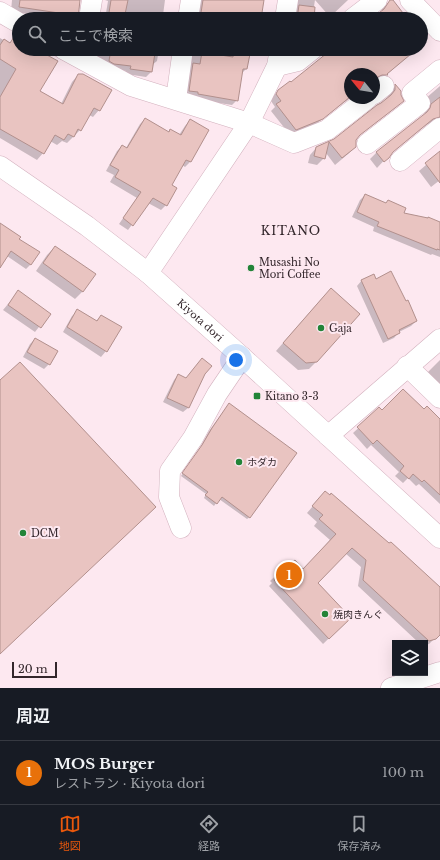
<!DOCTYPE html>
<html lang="ja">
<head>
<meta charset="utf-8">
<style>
	:root { --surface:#171b24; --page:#20242c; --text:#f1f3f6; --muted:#9ea1a6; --line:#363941; --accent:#ea580c }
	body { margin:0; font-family:"Libre Baskerville","Noto Sans JP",serif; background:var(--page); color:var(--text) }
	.controls { position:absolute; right:12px; bottom:12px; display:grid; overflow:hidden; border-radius:0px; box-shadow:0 4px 16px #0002 }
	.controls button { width:36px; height:36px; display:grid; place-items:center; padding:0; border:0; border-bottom:1px solid var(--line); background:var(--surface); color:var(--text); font:20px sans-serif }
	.compass { position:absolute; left:344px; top:68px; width:36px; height:36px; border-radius:50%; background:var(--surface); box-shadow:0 4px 16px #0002; rotate:300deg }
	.scale { position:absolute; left:12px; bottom:10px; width:45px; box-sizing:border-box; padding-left:4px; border:2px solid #33262b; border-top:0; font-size:11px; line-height:14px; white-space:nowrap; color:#33262b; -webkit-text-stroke:3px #fde8f0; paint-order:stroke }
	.you { position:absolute; left:236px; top:360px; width:14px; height:14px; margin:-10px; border:3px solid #fff; border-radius:50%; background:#1a73e8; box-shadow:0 0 0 6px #1a73e833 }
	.badge { display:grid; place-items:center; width:26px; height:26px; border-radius:50%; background:var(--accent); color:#fff; font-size:13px; font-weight:700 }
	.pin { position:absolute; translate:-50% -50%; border:2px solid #fff; box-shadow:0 1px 4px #0006 }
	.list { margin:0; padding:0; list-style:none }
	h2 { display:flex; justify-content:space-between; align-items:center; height:52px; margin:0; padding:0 16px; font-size:17px }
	h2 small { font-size:13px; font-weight:400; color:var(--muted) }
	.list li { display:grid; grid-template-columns:26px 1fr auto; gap:12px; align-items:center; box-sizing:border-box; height:64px; padding:0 16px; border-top:1px solid var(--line) }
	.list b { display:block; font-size:15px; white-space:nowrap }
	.list p { margin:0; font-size:13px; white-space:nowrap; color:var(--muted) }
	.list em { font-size:13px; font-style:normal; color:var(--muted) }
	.icon { flex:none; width:22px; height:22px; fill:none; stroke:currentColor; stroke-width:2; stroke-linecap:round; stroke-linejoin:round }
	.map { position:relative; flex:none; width:440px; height:688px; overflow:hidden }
	.search { position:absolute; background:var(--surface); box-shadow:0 4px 16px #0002; left:12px; right:12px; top:12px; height:44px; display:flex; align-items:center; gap:10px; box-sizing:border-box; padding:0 14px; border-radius:22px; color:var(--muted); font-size:15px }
	.sheet { height:116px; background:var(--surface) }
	nav { display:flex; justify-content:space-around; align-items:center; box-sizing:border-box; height:56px; border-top:1px solid var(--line); background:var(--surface); font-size:11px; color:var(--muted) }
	nav a { display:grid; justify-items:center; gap:2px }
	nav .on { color:var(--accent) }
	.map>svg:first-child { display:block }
	.shadow { fill:#0003 }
	.building { fill:#e9c4c1; stroke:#b2908d }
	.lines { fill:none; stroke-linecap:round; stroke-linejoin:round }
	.minor-casing { stroke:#d3b1be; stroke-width:21 }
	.minor { stroke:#fff; stroke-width:20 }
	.poi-dot { fill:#228438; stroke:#fde8f0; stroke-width:1.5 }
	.labels { text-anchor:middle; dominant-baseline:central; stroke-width:4; stroke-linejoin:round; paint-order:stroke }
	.poi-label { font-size:10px; fill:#33262b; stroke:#fde8f0; text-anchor:start }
	.street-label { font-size:10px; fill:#33262b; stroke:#fde8f0 }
	.quarter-label { font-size:12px; letter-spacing:1px; fill:#33262b; stroke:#fde8f0 }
</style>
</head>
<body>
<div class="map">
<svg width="440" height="688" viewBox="0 0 440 688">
	<rect width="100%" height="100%" fill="#fde8f0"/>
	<path class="shadow" d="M12,0H80L77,19H55L11,11Z
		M105,0H165L163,15L173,17L172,19H105L108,1Z
		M199,0H262L259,19H195Z
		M296,0H348L330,17L315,0L312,19H292Z
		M392,0L407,19H373L382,12V8Z
		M421,31L428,39L421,45Z
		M0,38L10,44L19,45V49H34L39,91L61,104L72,82L78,75L99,110L93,117L89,115L80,130L67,143L62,141L57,145L50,141L43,153L37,160L0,138Z
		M96,49H159L157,61L152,65L151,72L146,77L126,74V71L109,68L94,59Z
		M193,49H250L246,69L241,74L237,100L232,105L193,99L184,96Z
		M334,49H416L386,75L381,81H374V74H350V98L316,124L290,135L271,111L275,107L271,101L272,97L279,90L291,84Z
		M395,86L402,101L395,108L356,138L355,147L348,154L335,165L326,153L324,158L317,165L308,163L310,155L317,147L335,140L388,98L389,93Z
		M440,86V119L435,123H430L425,126L390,154L377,168L370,159L377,152L424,116L425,112L431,106L425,99Z
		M145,119L168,132L170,130L179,135L185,126L190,120L208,131L190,162L185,167L182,165L170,185L166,205L161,210L148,203L128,230L119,224L137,198L110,182L114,175L106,171L117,151L122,146L126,148L140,124Z
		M440,153V180L431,187L419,171Z
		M365,195L403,214L440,223V257L432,254L431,255L373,231L374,227L352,217L360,200Z
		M0,224L18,239L31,264L26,269L7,256L0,267Z
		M55,247L83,291L75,299L36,271L47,255Z
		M362,280H376L416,321L411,326L399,332L394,338L383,343L357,286Z
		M18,292L49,314L35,332L3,310Z
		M323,297L317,361L309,369L298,370L276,351Z
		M78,311L96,321L101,316L106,351L101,357L63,332L72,316Z
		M35,339L49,364L44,369L23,357L30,344Z
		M202,359L204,374L188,408L183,412L163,402L174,380L178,375L186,379Z
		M440,360V392L424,376Z
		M227,407L250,517L247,519L219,499L214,506L204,498L206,494L181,476L200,448L209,431Z
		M379,409L382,412L424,411L440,421V504L419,484L416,486L408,478L403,483L395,476L399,472L371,445L367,449L353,433Z
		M319,499L440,589V633L429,644L425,645V643H419L358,586L361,567L345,553L317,583L350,618L323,644L269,586L272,583L270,581L287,565L303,570L330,540L314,526L317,522L307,513Z"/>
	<path class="building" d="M20,0H80L78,19H58L59,13L19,7Z
		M111,0H128L124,19H108Z
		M203,0H264L261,19H200Z
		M390,0H393L403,13L396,19H371L384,9Z
		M299,5L315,7L314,19H297Z
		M16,34H19V49H36L58,61L40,91L63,104L78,74H83L112,90L100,111L94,108L81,131L78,129L74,137L68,134L64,140L55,135L44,154L0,129V97L16,69L0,59V45L4,39L10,43Z
		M111,49H129L155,53L152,72L130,69L131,66L114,64L109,61Z
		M234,49H251L247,69H243L238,101L198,94V92L189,91L193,63L200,64L202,52L233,57Z
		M332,49H417L387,74L388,75H382L374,79V74H350V97L323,119L296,130L276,104L281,101L276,94L278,90L290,81L291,82Z
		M395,84L401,91V95L404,101L360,135L356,140V147L342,158L329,142L325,159L314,156L316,147L334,139L377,105L381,103L391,95L395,90Z
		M440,97V117L433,119L393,152L389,158L384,162L376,152L427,112L430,108L431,104Z
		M145,118L169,132L170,129L181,135L190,119L209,130L191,162L186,160L172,185L177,188L167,206L153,198L133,226L123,218L141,192L115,177L119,170L110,165L122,145L127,148Z
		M440,151V183L425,163Z
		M365,194L386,203L388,200L406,208L404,213L428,218V217L440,222V250L437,249V250L377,226L379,222L357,212Z
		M0,223L21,237L19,239L40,252L31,265L11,251L0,268Z
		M55,246L96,274L83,292L43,263Z
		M391,271L406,301L408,300L417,321L399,330L400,333L388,339L361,280L374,274L376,279Z
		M331,288L360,314L317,362L306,363L283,343Z
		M18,290L51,314L41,328L8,305Z
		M77,309L97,321L101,315L122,327L107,352L67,327Z
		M35,338L58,351L50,365L27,352Z
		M202,358L212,366L205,374L189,408L167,398L178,374L186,378Z
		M20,362L156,507L0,654V380Z
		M403,389L424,409L427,406L440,419V495L424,480L422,482L413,474L409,479L400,471L404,466L377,440L373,444L357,427L379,407L382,410Z
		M229,403L297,453L250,518L222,497L217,504L205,495L208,492L182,473L202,445L212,428Z
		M325,491L330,495L331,493L389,543L391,542L440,587V635L436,639L429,641L363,580L366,560L352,548L318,583L351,618L329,639L274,580L277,576L275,574L287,563L289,565L295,560L303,569L336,534L319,519L323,515L312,506Z"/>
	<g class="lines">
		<defs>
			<g id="minor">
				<path d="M410,0L440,31"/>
				<path d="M0,12L19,23"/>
				<path d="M89,19L92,0"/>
				<path d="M188,19L191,0"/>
				<path d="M285,19L288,0"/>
				<path d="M352,19L377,0"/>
				<path d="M63,49L131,86L249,123L294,143L327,130L368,98"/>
				<path d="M277,66L298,61L313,49"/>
				<path d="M374,94L384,86"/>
				<path d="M176,99L183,49"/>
				<path d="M367,144L420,103L412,93L440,70"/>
				<path d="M400,161L440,128"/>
				<path id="s1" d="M0,166L87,226L148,273L241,356L440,538"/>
				<path d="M148,273L249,123L277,66L280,49"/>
				<path d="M407,366L440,398"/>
				<path d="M328,436L440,339"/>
				<path d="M181,528L169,497L170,471L193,438L217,394L238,363L241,356"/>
				<path d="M391,688L440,672"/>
			</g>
		</defs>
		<use href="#minor" class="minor-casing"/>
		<use href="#minor" class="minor"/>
	</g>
	<g class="poi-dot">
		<circle cx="251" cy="268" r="4"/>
		<circle cx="321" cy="328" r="4"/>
		<rect x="253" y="392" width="8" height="8" rx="2"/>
		<circle cx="239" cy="462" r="4"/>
		<circle cx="23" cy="533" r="4"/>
		<circle cx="325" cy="614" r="4"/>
	</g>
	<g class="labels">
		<g class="poi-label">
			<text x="259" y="262">Musashi No<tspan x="259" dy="12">Mori Coffee</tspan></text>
			<text x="329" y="328">Gaja</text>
			<text x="265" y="396">Kitano 3-3</text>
			<text x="247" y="462">ホダカ</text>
			<text x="31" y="533">DCM</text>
			<text x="333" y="614">焼肉きんぐ</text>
		</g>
		<g class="street-label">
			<text stroke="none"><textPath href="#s1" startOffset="253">Kiyota dori</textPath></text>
		</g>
		<g class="quarter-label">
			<text x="291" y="230">KITANO</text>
		</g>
	</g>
</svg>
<div class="controls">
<button><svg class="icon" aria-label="layers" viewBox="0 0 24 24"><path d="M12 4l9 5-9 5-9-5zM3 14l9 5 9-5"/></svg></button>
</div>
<svg class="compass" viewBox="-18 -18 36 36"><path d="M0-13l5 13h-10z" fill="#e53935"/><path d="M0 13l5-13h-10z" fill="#9ea1a6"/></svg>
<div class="scale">20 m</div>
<div class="you"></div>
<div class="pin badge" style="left:289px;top:575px;background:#e8710a">1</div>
<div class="search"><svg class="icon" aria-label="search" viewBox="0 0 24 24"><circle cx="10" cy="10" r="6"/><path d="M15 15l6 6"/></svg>ここで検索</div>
</div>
<section class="sheet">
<h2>周辺<small></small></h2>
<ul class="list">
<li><span class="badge" style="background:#e8710a">1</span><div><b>MOS Burger</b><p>レストラン · Kiyota dori</p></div><em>100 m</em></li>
</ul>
</section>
<nav>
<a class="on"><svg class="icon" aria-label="map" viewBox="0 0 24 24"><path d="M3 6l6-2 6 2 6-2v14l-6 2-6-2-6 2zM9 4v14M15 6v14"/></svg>地図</a>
<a><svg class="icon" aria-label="directions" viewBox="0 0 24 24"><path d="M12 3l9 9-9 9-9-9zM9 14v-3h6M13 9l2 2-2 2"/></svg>経路</a>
<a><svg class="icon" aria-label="saved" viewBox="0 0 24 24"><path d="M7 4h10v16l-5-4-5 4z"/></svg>保存済み</a>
</nav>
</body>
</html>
